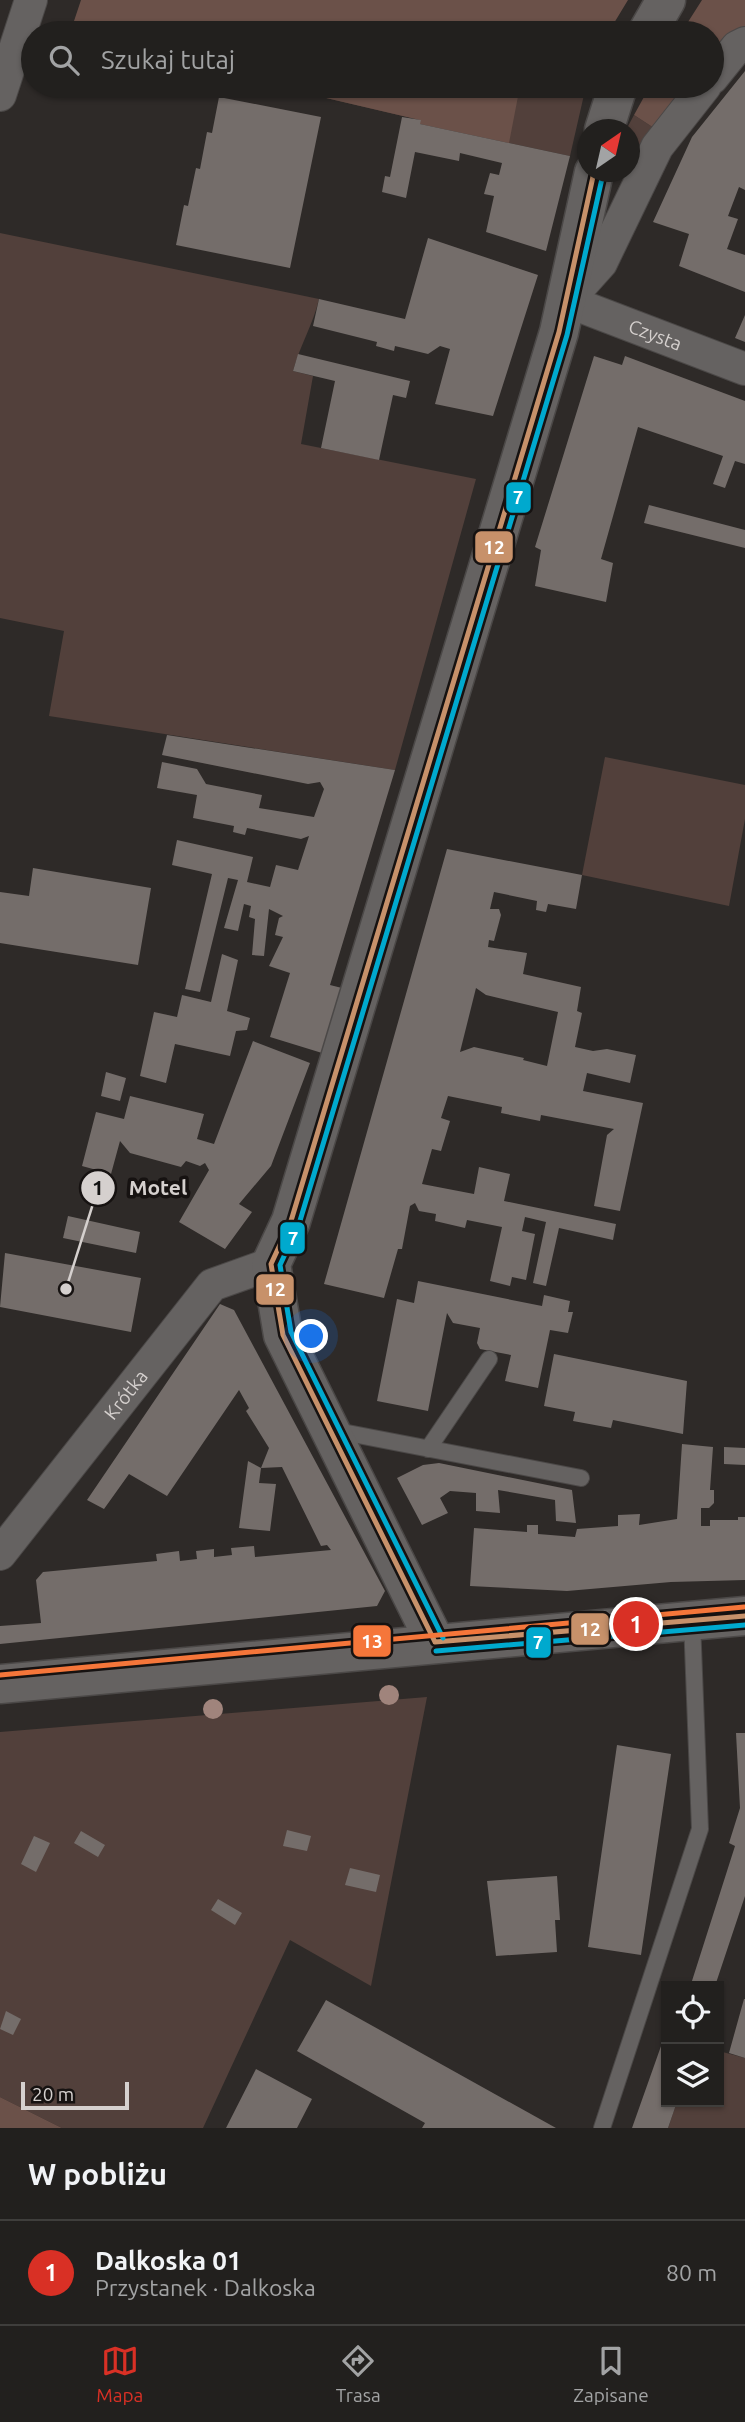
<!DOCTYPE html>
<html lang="pl">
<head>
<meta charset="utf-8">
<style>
	:root { --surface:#22201e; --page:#2e2d2b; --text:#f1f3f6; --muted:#a2a3a4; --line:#3f3e3c; --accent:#d93025 }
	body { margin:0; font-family:Ubuntu,sans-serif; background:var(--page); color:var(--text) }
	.controls { position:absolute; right:21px; bottom:21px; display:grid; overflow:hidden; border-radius:0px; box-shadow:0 2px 5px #0004 }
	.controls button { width:63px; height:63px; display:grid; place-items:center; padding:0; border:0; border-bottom:2px solid var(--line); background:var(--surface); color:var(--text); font:35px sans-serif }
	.compass { position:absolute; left:577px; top:119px; width:63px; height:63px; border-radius:50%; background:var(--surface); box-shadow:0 2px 5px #0004; rotate:34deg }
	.scale { position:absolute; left:21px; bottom:18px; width:108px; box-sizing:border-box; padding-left:7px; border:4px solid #d5d0ce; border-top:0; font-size:19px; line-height:24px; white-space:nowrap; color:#d5d0ce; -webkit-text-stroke:5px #161211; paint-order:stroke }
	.you { position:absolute; left:312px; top:1337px; width:24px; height:24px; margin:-18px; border:5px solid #fff; border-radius:50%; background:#1a73e8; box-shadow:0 0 0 10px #1a73e833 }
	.badge { display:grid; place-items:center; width:46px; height:46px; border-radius:50%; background:var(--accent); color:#fff; font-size:23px; font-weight:700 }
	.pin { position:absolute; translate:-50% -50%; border:4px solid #fff; box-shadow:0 2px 7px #0006 }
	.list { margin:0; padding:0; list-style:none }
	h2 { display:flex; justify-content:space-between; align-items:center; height:91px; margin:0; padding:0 28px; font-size:30px }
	h2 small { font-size:23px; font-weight:400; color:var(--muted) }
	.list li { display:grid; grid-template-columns:46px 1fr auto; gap:21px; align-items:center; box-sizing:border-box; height:105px; padding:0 28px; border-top:2px solid var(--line) }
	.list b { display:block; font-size:26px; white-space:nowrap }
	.list p { margin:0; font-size:23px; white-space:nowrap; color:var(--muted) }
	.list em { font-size:23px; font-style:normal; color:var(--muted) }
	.icon { flex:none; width:38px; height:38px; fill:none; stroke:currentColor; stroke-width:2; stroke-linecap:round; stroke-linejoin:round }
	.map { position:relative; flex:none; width:745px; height:2128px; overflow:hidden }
	.search { position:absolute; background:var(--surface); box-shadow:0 2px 5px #0004; left:21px; right:21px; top:21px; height:77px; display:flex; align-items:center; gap:18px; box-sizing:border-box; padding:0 24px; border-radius:38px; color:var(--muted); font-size:26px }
	.sheet { height:196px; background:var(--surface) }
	nav { display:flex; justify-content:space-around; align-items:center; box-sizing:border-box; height:98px; border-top:2px solid var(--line); background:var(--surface); font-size:19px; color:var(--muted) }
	nav a { display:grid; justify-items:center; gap:4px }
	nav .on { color:var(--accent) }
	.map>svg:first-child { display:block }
	.green { fill:#52403b }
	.forest { fill:#6b5149 }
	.building { fill:#746d6a; fill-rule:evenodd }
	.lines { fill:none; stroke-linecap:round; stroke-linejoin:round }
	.lane-casing { stroke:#4b4847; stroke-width:18 }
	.street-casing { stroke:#4b4847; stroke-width:34 }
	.secondary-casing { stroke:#4b4847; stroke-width:41 }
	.lane { stroke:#656261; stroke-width:16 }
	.street { stroke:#656261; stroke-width:32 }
	.secondary { stroke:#656261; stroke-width:38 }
	.bus-1-casing { stroke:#161211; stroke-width:10 }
	.bus-2-casing { stroke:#161211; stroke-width:10 }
	.bus-3-casing { stroke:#161211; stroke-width:10 }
	.bus-1 { stroke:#c7916a; stroke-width:5 }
	.bus-2 { stroke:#00a9ce; stroke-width:5 }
	.bus-3 { stroke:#f5763a; stroke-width:5 }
	.tree { fill:#a0847c }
	.labels { text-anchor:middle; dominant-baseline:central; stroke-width:7; stroke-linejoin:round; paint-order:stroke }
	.street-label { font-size:19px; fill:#d5d0ce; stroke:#161211 }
	.leader { fill:none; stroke:#d5d0ce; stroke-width:2.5 }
	.callout-dot { fill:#d5d0ce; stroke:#161211; stroke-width:2.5 }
	.mark-label { font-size:21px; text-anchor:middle; font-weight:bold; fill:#111 }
	.callout-label { font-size:21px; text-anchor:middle; font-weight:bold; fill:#d5d0ce; stroke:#161211; stroke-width:7; stroke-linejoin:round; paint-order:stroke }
	.line-badge { stroke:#161211; stroke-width:2.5 }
	.badge-label { font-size:19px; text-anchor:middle; font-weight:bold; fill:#fff }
</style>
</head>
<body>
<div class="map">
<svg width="745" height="2128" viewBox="0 0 745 2128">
	<rect width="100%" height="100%" fill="#2e2a28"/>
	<path class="green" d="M275,86H586L570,156L420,124V120Z
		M634,115L654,128L630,168V130H626Z
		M0,233L319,299C313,325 300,345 293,371L313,376L301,444L476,479L395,770L49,716L64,631L0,618Z
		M605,757L745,785V819L729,906L582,875Z
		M427,1697L371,1986L290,1940L203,2128H62L0,2097V1732Z
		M719,2051L745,2058V2128H668L677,2102H719Z"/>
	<path class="forest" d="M81,0H628L608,33H70Z
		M702,0H745V31L712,58V33H681Z
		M275,86H520L509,143L420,124V120Z
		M650,86H689L654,128L634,115Z
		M0,2097L62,2128H0Z"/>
	<path class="building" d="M745,71V190L739,187L728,216L738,219L727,249L745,255V292L679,266L689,234L653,222L692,137Z
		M526,86H561L559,96Z
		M219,97L321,117L290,268L176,245L184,205L188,206L196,168L200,169L207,132L212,133Z
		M402,117L421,120L420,124L570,156L546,251L486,232L494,196L484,194L490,173L499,175L502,163L460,153L459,161L415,152L406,198L382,192L385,176L390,177Z
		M428,238L538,275L493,416L435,404L450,349L440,346L428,354L395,346L394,351L376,346L377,342L313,326L319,299L405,319Z
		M745,315V342L735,338Z
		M298,354L410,381L406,398L393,395L379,460L321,448L335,381L293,371Z
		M594,356L622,365L625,356L745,401V464L735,461L725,488L713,484L723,456L638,427L601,559L613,563L606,602L535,586L541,550L535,547Z
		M649,505L745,530V548L644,523Z
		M167,735L395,770L330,985L342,988L322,1053L270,1037L290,973L269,966L283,937L275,935L279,918L283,916L269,909L264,956L252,955L255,919L249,917L251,906L244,904L238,931L224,928L238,880L228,878L200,992L185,989L212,874L172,865L177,840L253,857L247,882L270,887L276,865L298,870L309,836L301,839L247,828L245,835L233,832L234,826L193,818L197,795L157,788L162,762L197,769L206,784L262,795L259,808L314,817L324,789L320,782L308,784L162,755Z
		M447,849L582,875L576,909L548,904L546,912L536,910L537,901L494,892L490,909H499L501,915L494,941L489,940L488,947L527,953L523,974L581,987L577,1011L582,1013L575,1047L593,1051L607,1049L636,1055L630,1083L587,1073L583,1091L643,1103L620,1211L594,1206L607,1135L614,1129L541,1115L540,1121L501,1113L502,1107L448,1096L441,1118L450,1121L441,1151L432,1149L422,1184L474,1194L479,1167L510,1174L504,1201L616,1224L613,1240L559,1228L546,1286L533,1283L546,1222L525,1217L522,1231L535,1234L526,1280L512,1277L510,1286L490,1281L502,1227L467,1220L465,1228L435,1221L436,1214L419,1211L415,1203L410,1206L402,1249H398L384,1298L324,1284ZM476,988L486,995L558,1012L547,1066L523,1060L524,1058L474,1047L460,1052Z
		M33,868L151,888L138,965L0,943V892L29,896Z
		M222,954L238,960L227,1011L250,1018L247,1030L236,1031L230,1056L175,1044L166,1083L140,1076L154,1012L177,1017L182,995L211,1002Z
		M253,1041L310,1063L271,1166L239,1204L252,1212L225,1249L179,1222L209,1170L205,1163L200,1166L186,1161L181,1167L130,1153L120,1141L111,1174L82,1166L96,1112L124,1119L130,1096L204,1114L197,1139L214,1144Z
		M106,1072L126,1078L120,1101L101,1096Z
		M68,1216L140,1232L136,1253L63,1238Z
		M5,1253L141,1278L131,1332L0,1307Z
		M418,1281L542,1306L544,1295L570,1301L568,1312H573L568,1333L550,1330L538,1388L505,1381L511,1355L480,1349L477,1343L480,1328L453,1323L447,1313L428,1411L377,1401L397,1299L414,1303Z
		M220,1304L234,1310L385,1591L377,1606L0,1644V1626L41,1623L36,1580L43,1572L157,1561L156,1554L179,1551L180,1561L197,1559L196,1551L214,1549V1557L232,1555L231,1548L254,1546L255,1557L331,1550L327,1545L321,1546L282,1467L261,1468L269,1448L246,1411L249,1408L239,1390L167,1496L129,1474L104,1509L87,1500Z
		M554,1354L687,1381L683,1434L613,1420L611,1428L573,1421L575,1412L544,1406Z
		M682,1444L713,1447L710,1490H714V1503L709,1508H701V1526H710V1520H738V1517H745V1580L671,1582L567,1591L470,1586L474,1528L527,1532V1525H538V1534L575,1537L577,1529L618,1526V1515L640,1514L639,1525L677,1519Z
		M724,1447L745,1448V1465L724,1464Z
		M248,1461L261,1468L259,1483L276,1484L270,1531L239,1528Z
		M439,1463L572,1490L576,1523L556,1521L555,1500L498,1490L500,1513L476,1511V1493L450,1491L440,1498L448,1513L422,1525L397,1478L423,1465Z
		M736,1733H745V1896L715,1986H682L683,1982L691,1984L735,1846L729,1843L740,1808Z
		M617,1745L671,1754L641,1955L588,1947Z
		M287,1830L311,1836L307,1851L283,1846Z
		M81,1831L105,1845L98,1857L74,1843Z
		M34,1836L50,1843L36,1872L21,1864Z
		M350,1868L380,1875L376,1892L345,1885Z
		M557,1876L560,1920H555L557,1952L496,1956L487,1881Z
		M218,1899L242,1913L235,1925L211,1910Z
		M744,1999H745V2058L729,2053Z
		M326,2000L556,2128H422L425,2123L297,2051Z
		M6,2011L21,2019L13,2035L0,2029Z
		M666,2032V2102H677L668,2128H632Z
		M256,2069L312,2099L297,2128H226Z"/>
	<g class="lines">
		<defs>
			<path id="lane" d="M332,1430L581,1478
				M428,1449L489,1359
				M602,2128L700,1829L692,1621"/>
			<g id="street">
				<path d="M712,78L737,47L745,43"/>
				<path id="s1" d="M705,86L657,147L601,263L567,301L745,369"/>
				<path d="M0,95L31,0"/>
				<path id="s2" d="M0,1554L212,1285L271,1264"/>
			</g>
			<path id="secondary" d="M647,33L666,0
				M604,130L618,86
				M435,1642L283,1335L271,1264L291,1221L559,332L594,172
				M0,1684L745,1616"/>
		</defs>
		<use href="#lane" class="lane-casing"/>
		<use href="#street" class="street-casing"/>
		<use href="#secondary" class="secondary-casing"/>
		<use href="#lane" class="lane"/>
		<use href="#street" class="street"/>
		<use href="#secondary" class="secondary"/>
		<defs>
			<path id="bus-1" d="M435,1642L283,1335L271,1264L291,1221L559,332L594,172
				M435,1642L745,1616"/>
			<path id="bus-2" d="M443,1638L291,1332L280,1265L299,1224L567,335L603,174
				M436,1651L745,1625"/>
			<path id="bus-3" d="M0,1675L744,1607"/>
		</defs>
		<use href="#bus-1" class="bus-1-casing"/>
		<use href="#bus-2" class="bus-2-casing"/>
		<use href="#bus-3" class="bus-3-casing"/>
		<use href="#bus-1" class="bus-1"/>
		<use href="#bus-2" class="bus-2"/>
		<use href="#bus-3" class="bus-3"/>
	</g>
	<g class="tree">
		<circle cx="389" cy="1695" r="10"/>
		<circle cx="213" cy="1709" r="10"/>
	</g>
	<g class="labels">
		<g class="street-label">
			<text stroke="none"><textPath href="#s1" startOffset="352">Czysta</textPath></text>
			<text stroke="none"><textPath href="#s2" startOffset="203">Krótka</textPath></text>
		</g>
	</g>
	<path class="leader" d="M66 1289L98 1188"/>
	<g class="callout-dot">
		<circle cx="66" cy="1289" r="7"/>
		<circle cx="98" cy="1188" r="18"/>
	</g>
	<g class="mark-label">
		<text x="98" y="1195">1</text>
	</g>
	<g class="callout-label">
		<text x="158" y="1195">Motel</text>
	</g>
	<g class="line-badge">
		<rect x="505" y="481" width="27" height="33" rx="7" fill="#00a9ce"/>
		<rect x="474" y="530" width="40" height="34" rx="7" fill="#c7916a"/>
		<rect x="279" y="1221" width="27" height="34" rx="7" fill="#00a9ce"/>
		<rect x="255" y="1273" width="40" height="33" rx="7" fill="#c7916a"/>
		<rect x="570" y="1612" width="40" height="34" rx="7" fill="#c7916a"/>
		<rect x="352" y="1624" width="40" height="34" rx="7" fill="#f5763a"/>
		<rect x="525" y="1626" width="27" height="33" rx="7" fill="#00a9ce"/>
	</g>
	<g class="badge-label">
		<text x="518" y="504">7</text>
		<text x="494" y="554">12</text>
		<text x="293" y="1245">7</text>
		<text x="275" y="1296">12</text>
		<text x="590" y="1636">12</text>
		<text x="372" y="1648">13</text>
		<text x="538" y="1649">7</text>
	</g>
</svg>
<div class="controls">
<button><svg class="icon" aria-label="locate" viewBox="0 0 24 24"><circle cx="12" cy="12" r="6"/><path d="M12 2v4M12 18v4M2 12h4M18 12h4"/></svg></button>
<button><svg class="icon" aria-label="layers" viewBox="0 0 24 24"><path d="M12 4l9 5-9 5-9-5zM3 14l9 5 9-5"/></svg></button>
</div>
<svg class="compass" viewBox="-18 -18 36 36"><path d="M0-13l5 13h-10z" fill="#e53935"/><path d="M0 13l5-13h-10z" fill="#a2a3a4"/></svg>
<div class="scale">20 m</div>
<div class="you"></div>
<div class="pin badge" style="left:636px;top:1624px">1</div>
<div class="search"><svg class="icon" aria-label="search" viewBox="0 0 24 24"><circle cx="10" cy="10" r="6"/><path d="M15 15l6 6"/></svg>Szukaj tutaj</div>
</div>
<section class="sheet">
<h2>W pobliżu<small></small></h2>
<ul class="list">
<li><span class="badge">1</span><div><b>Dalkoska 01</b><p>Przystanek · Dalkoska</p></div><em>80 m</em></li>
</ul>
</section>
<nav>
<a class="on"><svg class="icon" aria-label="map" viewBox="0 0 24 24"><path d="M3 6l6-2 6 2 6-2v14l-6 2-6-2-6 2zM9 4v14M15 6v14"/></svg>Mapa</a>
<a><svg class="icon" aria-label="directions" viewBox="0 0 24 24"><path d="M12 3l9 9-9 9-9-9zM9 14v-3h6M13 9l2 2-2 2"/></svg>Trasa</a>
<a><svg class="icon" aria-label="saved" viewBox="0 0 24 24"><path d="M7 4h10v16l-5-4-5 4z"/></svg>Zapisane</a>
</nav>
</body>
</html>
